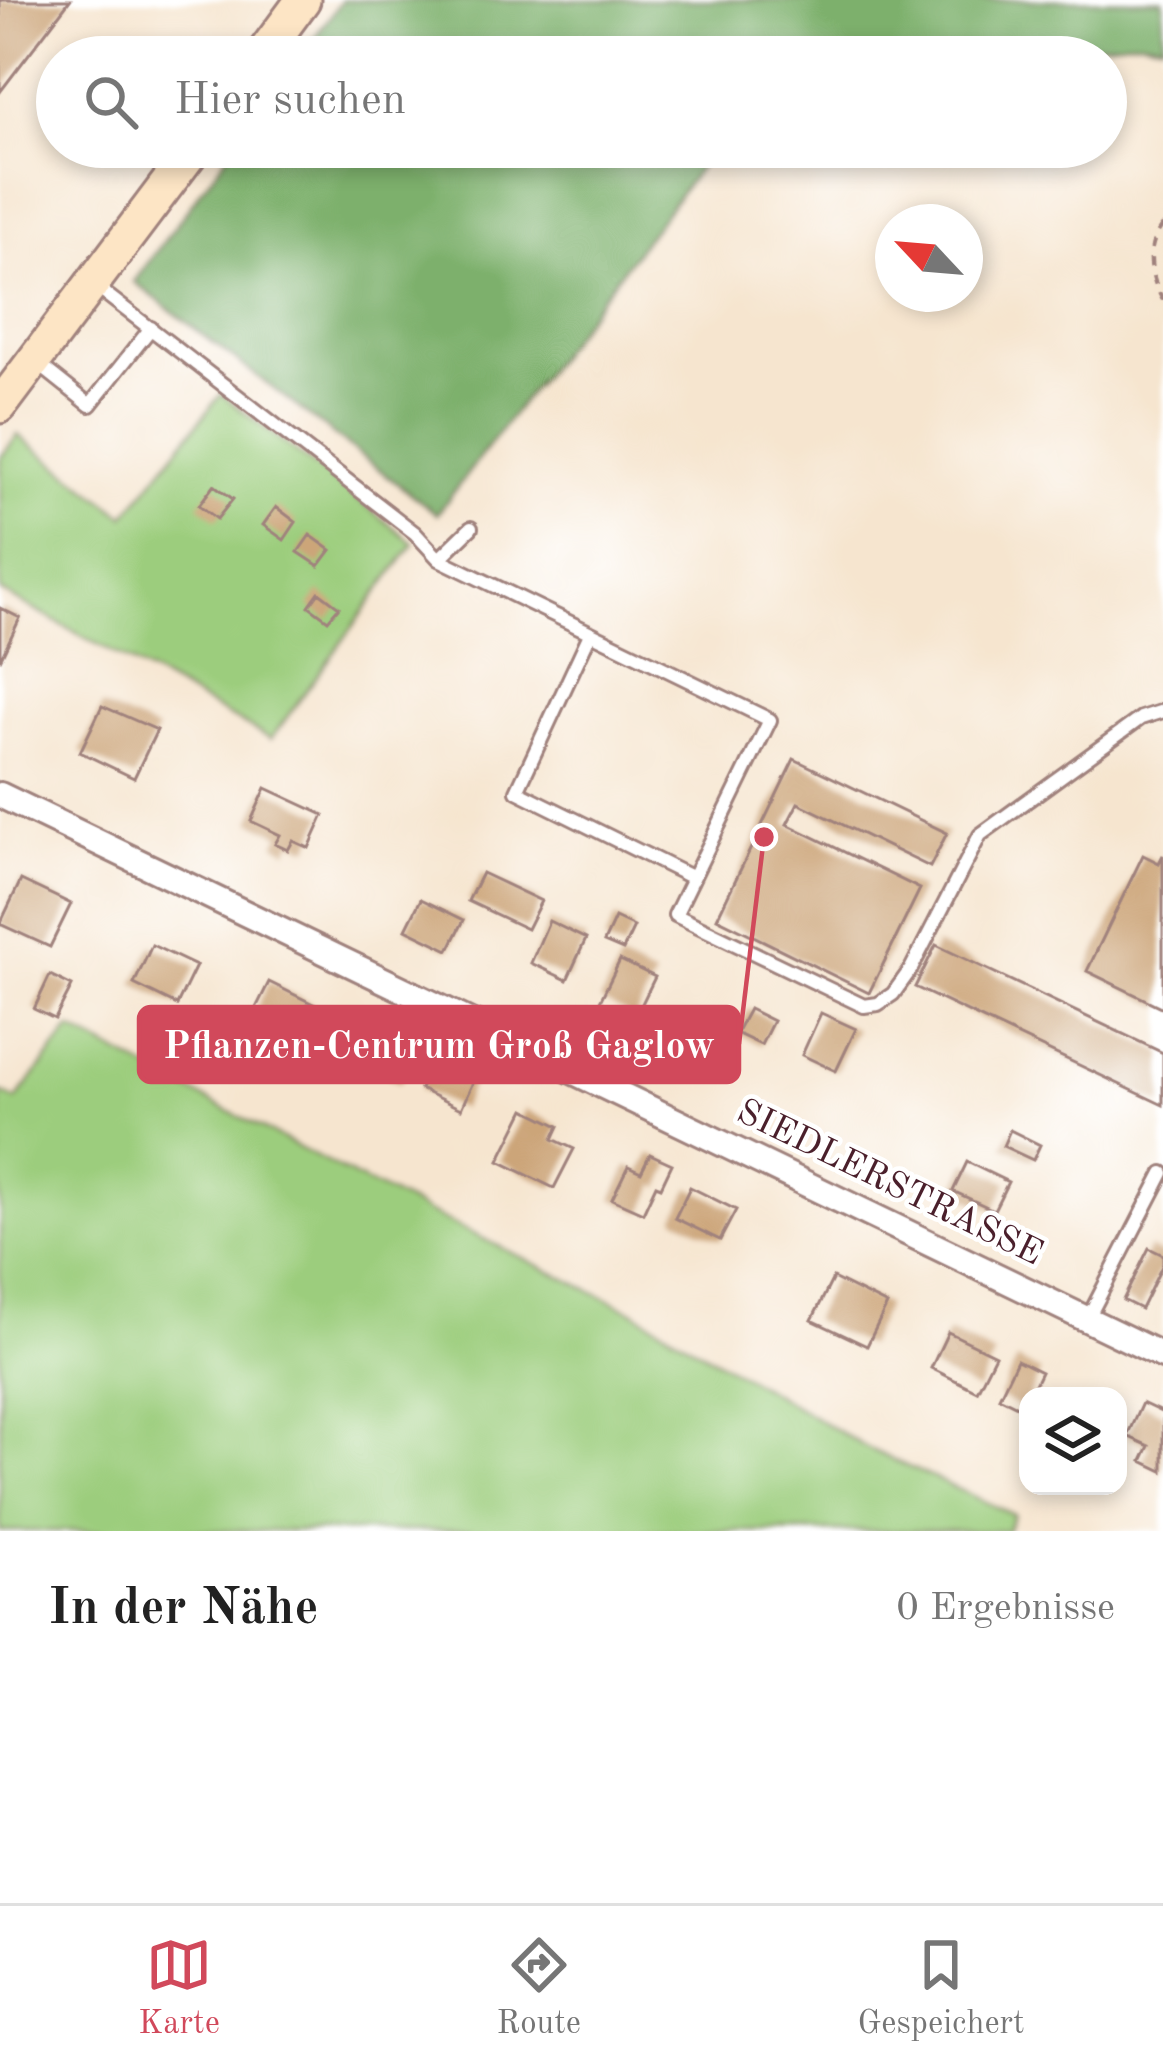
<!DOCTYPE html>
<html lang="de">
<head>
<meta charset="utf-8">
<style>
	:root { --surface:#fff; --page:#f6f6f6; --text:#222; --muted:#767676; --line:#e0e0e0; --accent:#d1495b }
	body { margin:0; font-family:"Old Standard TT",serif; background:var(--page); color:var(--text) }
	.controls { position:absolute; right:36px; bottom:36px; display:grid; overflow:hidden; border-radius:24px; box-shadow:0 6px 18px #0003 }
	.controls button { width:108px; height:108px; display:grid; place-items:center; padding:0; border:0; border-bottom:3px solid var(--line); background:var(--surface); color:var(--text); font:60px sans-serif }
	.compass { position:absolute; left:875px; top:204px; width:108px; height:108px; border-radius:50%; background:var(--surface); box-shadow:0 6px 18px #0003; rotate:296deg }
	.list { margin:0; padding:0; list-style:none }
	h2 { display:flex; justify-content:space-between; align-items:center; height:156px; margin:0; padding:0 48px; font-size:51px }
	h2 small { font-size:39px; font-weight:400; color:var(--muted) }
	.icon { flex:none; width:66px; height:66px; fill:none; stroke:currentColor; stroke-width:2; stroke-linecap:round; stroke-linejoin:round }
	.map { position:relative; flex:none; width:1163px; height:1531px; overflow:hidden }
	.search { position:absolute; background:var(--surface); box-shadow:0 6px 18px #0003; left:36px; right:36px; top:36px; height:132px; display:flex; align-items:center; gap:30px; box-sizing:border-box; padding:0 42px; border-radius:66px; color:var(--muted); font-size:45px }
	.sheet { height:372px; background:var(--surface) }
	nav { display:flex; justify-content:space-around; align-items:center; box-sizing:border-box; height:168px; border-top:3px solid var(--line); background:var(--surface); font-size:33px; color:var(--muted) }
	nav a { display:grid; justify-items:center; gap:6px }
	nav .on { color:var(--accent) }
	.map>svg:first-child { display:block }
	.green { fill:#9ccd7d; stroke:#737654; stroke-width:3 }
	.forest { fill:#7db06c; stroke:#64684c; stroke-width:3 }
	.building { fill:#cca579 }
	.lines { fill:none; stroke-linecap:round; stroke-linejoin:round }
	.lane-casing { stroke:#a0827d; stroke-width:18 }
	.street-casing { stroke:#a0827d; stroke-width:30 }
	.secondary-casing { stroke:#a0827d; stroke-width:39 }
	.path { stroke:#a0827d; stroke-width:4.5; stroke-dasharray:9 9; stroke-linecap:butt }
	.lane { stroke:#fff; stroke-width:12 }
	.street { stroke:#fff; stroke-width:24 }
	.secondary { stroke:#fde5c5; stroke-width:33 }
	.labels { text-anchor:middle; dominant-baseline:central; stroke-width:9; stroke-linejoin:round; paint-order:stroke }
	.street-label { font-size:36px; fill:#4a1f2b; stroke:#fff }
	.leader { fill:none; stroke:#d1495b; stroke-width:4.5 }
	.callout-dot { fill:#d1495b; stroke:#fff; stroke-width:4.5 }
	.callout { fill:#d1495b; stroke:#d1495b; stroke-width:4.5 }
	.callout-label { font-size:39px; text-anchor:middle; font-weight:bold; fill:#fff }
</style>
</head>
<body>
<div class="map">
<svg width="1163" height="1531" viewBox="0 0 1163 1531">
	<rect width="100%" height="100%" fill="#fff"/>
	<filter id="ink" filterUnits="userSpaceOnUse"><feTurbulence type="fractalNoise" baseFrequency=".00833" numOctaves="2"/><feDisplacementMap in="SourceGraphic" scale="24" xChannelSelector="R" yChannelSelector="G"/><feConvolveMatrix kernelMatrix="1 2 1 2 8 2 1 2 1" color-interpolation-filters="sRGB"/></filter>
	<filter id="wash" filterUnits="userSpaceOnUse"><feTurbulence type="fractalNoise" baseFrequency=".004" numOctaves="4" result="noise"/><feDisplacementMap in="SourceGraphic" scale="48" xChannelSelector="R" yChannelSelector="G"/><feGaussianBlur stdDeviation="2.7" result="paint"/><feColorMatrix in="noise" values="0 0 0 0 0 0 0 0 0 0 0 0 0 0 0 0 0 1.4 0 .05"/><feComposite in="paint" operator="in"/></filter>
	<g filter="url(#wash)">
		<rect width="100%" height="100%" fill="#f6e5cf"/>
		<path class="green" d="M221,394L414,543L271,739L0,591V458L18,435L125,516Z
			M71,1029L355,1177L633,1311L867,1448L1014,1515L1007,1531H0V1092L16,1100Z"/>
		<path class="forest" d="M342,0H1163V43L1139,40L1089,45L1071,57H300Z
			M233,147H715L437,514L134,282Z"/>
		<g id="blocks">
			<path class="building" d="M0,0H70L0,92Z
				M214,485L233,499L217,519L199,505Z
				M276,507L296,522L284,540L263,525Z
				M310,535L331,550L319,566L298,552Z
				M319,592L339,607L328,620L309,606Z
				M0,608L20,618L0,660Z
				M102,706L157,730L134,778L80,752Z
				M794,759L947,833L930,867L798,803L787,824L920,889L869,993L717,918Z
				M266,788L324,815L309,848L293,841L288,850L275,844L280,835L251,821Z
				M1143,855L1159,863L1163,855V1008L1087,971Z
				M482,873L541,901L527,929L468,901Z
				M21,880L71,904L50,947L0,924Z
				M421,899L464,920L449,950L406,929Z
				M615,918L634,927L623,950L604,942Z
				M549,921L586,939L567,980L531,963Z
				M152,945L196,966L177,1005L134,984Z
				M936,945L1163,1053V1105L915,987Z
				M620,960L655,977L635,1018L600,1001Z
				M50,975L72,986L55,1019L34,1009Z
				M269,982L315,1005L299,1037L253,1014Z
				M749,1009L773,1021L761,1045L736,1033Z
				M821,1013L856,1029L836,1071L802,1055Z
				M391,1043L415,1054L400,1083L376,1071Z
				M432,1063L473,1082L461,1109L420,1089Z
				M525,1109L559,1126L553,1139L574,1149L554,1188L499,1161Z
				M1010,1130L1040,1145L1033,1160L1003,1146Z
				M650,1154L672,1164L661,1187L656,1185L643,1213L612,1199L628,1166L641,1172Z
				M967,1162L1008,1182L994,1210L953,1191Z
				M690,1187L736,1210L720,1240L675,1218Z
				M1149,1248L1163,1255V1264L1141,1309L1123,1300Z
				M833,1278L887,1305L867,1346L812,1320Z
				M948,1332L995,1355L977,1391L931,1368Z
				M1017,1360L1041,1372L1023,1409L999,1397Z
				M1142,1403L1163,1413V1471L1142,1461L1149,1446L1127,1436Z"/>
		</g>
	</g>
	<g filter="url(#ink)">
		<use href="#blocks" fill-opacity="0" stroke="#a0827d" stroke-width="3"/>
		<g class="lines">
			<defs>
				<path id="lane" d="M94,285L415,533L439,559L770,720L675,915L864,1006L878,1004L893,994L911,969L980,835L1141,718L1163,711
					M36,362L90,405L151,328
					M439,559L471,528
					M590,634L517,791L693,878
					M1088,1318L1163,1173"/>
				<path id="street" d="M0,795L1163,1356"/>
				<path id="secondary" d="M261,57L303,0
					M0,406L195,147"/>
			</defs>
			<use href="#lane" class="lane-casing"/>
			<use href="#street" class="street-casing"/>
			<use href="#secondary" class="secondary-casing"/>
			<path class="path" d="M1163,225C1144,247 1150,277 1163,300"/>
			<use href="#lane" class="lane"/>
			<use href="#street" class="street"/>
			<use href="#secondary" class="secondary"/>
		</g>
	</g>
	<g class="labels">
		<g class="street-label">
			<text transform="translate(889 1184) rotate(26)">SIEDLERSTRASSE</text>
		</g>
	</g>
	<path class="leader" d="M764 837L739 1044"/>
	<circle class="callout-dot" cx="764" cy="837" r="12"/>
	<rect class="callout" x="139" y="1007" width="600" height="75" rx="12"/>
	<g class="callout-label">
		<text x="439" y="1058">Pflanzen-Centrum Groß Gaglow</text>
	</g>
</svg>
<div class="controls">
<button><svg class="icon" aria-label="layers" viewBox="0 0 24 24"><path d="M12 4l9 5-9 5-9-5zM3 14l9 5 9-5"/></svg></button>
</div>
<svg class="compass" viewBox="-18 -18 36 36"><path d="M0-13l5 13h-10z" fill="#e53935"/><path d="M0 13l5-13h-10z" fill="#767676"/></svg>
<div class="search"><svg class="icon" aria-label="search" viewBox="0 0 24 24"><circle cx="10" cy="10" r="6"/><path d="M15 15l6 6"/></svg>Hier suchen</div>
</div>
<section class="sheet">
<h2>In der Nähe<small>0 Ergebnisse</small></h2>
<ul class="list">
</ul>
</section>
<nav>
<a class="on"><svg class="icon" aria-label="map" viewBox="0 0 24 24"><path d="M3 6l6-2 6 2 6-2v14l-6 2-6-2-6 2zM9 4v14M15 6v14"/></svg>Karte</a>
<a><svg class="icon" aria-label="directions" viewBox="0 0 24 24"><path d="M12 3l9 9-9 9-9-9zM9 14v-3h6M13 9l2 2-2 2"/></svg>Route</a>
<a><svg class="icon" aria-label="saved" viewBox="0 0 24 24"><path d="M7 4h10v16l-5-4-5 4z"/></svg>Gespeichert</a>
</nav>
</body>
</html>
